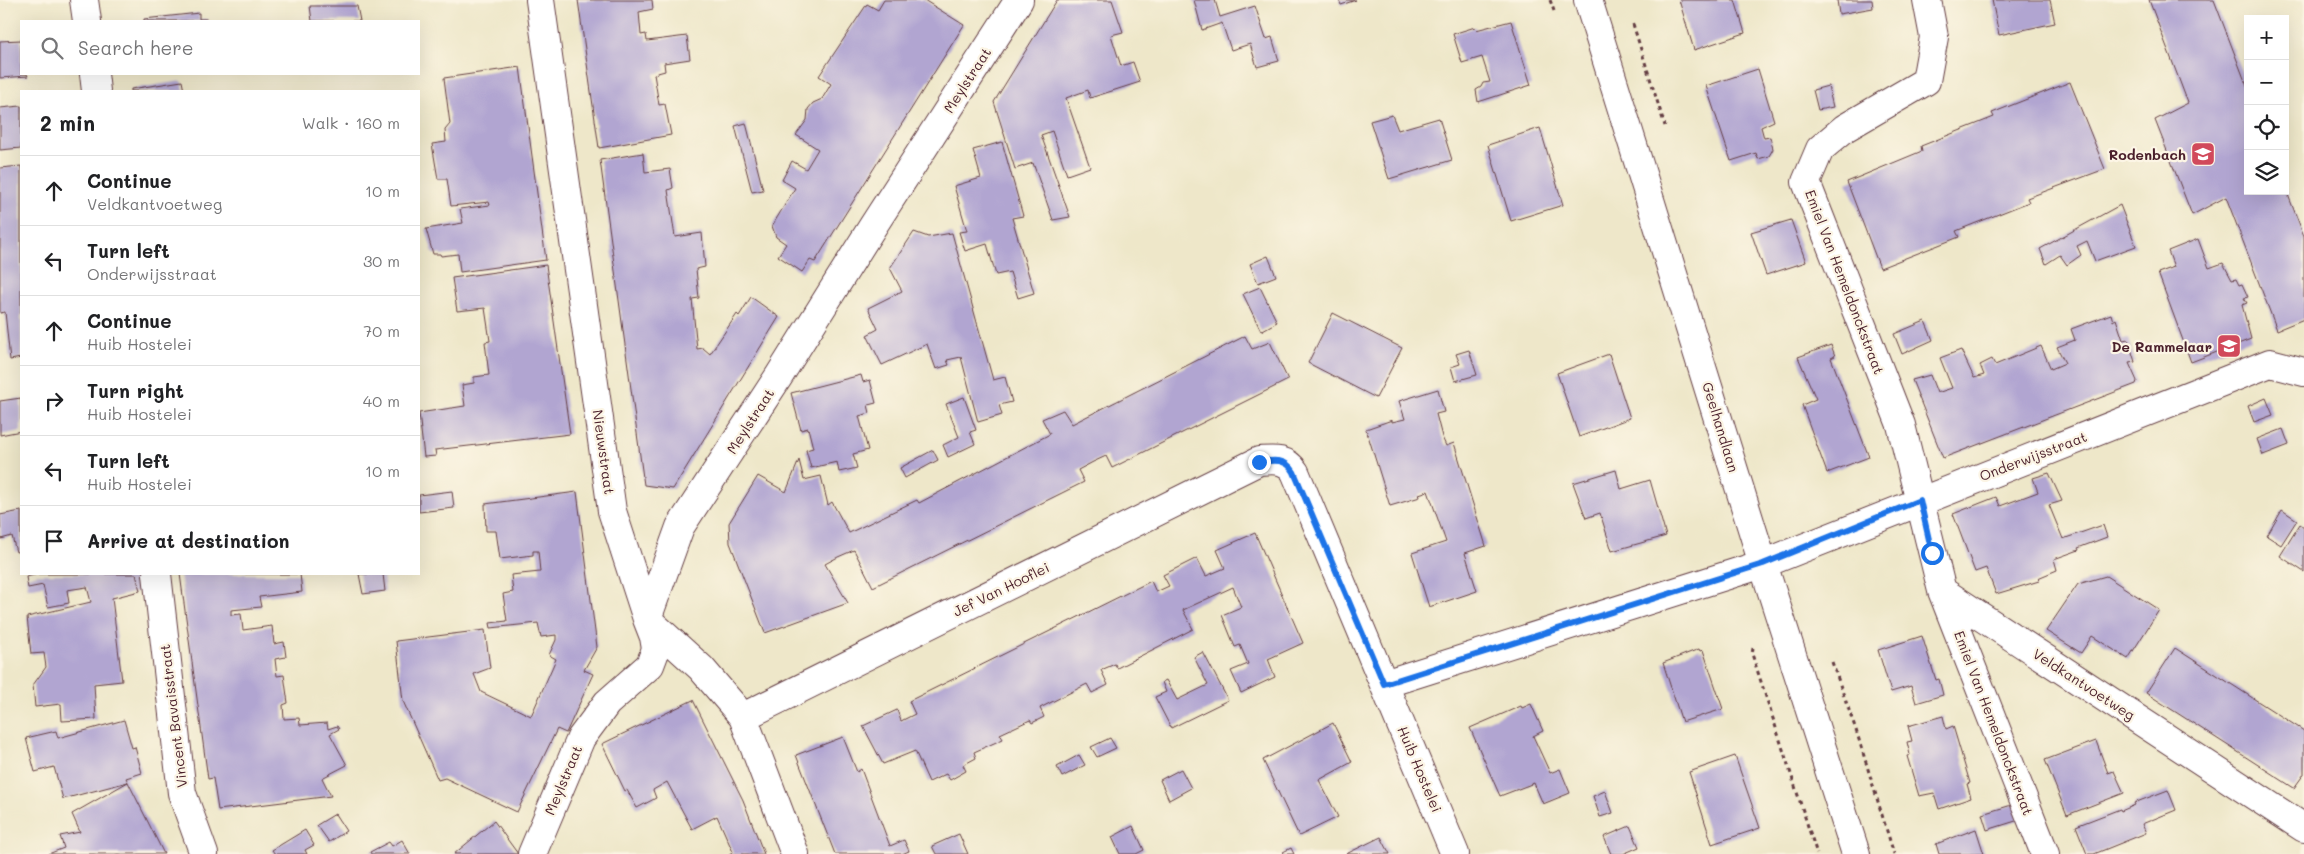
<!DOCTYPE html>
<html lang="en">
<head>
<meta charset="utf-8">
<style>
	:root { --surface:#fff; --page:#f2f2f2; --text:#202124; --muted:#757577; --line:#e0e0e0 }
	body { margin:0; font-family:Mali,sans-serif; background:var(--page); color:var(--text) }
	.controls { position:absolute; right:15px; top:15px; display:grid; overflow:hidden; border-radius:0px; box-shadow:0 5px 20px #0002 }
	.controls button { width:45px; height:45px; display:grid; place-items:center; padding:0; border:0; border-bottom:1px solid var(--line); background:var(--surface); color:var(--text); font:25px sans-serif }
	.stop { position:absolute; width:15px; height:15px; margin:-11px; border:4px solid #1a73e8; border-radius:50%; background:#fff }
	.stop.end { background:#1a73e8; border-color:#fff; box-shadow:0 1px 5px #0008 }
	.list { margin:0; padding:0; list-style:none }
	h2 { display:flex; justify-content:space-between; align-items:center; height:65px; margin:0; padding:0 20px; font-size:21px }
	h2 small { font-size:16px; font-weight:400; color:var(--muted) }
	.list li { display:grid; grid-template-columns:32px 1fr auto; gap:15px; align-items:center; box-sizing:border-box; height:70px; padding:0 20px; border-top:1px solid var(--line) }
	.list b { display:block; font-size:19px; white-space:nowrap }
	.list p { margin:0; font-size:16px; white-space:nowrap; color:var(--muted) }
	.list em { font-size:16px; font-style:normal; color:var(--muted) }
	.icon { flex:none; width:28px; height:28px; fill:none; stroke:currentColor; stroke-width:2; stroke-linecap:round; stroke-linejoin:round }
	.map { position:relative; flex:none; width:2304px; height:854px; overflow:hidden }
	.search { position:absolute; background:var(--surface); box-shadow:0 5px 20px #0002; left:20px; top:20px; width:400px; height:55px; display:flex; align-items:center; gap:12px; box-sizing:border-box; padding:0 18px; border-radius:0px; color:var(--muted); font-size:19px }
	.panel { position:absolute; background:var(--surface); box-shadow:0 5px 20px #0002; left:20px; top:90px; width:400px; height:485px; border-radius:0px }
	.map>svg:first-child { display:block }
	.building { fill:#b1a5d1 }
	.lines { fill:none; stroke-linecap:round; stroke-linejoin:round }
	.minor-casing { stroke:#633d43; stroke-width:30 }
	.path { stroke:#633d43; stroke-width:3; stroke-dasharray:4 4; stroke-linecap:butt }
	.minor { stroke:#fff; stroke-width:28 }
	.route { stroke:#1a73e8; stroke-width:6 }
	.labels { text-anchor:middle; dominant-baseline:central; stroke-width:4.5; stroke-linejoin:round; paint-order:stroke }
	.street-label { font-size:14px; fill:#4a1f2b; stroke:#fcf5e5 }
	.poi-label { font-size:14px; font-weight:bold; fill:#4a1f2b; stroke:#fcf5e5; text-anchor:end }
</style>
</head>
<body>
<div class="map">
<svg width="2304" height="854" viewBox="0 0 2304 854">
	<rect width="100%" height="100%" fill="#fcf5e5"/>
	<filter id="ink" filterUnits="userSpaceOnUse"><feTurbulence type="fractalNoise" baseFrequency=".02" numOctaves="2"/><feDisplacementMap in="SourceGraphic" scale="10" xChannelSelector="R" yChannelSelector="G"/><feConvolveMatrix kernelMatrix="1 2 1 2 8 2 1 2 1" color-interpolation-filters="sRGB"/></filter>
	<filter id="wash" filterUnits="userSpaceOnUse"><feTurbulence type="fractalNoise" baseFrequency=".0096" numOctaves="4" result="noise"/><feDisplacementMap in="SourceGraphic" scale="20" xChannelSelector="R" yChannelSelector="G"/><feGaussianBlur stdDeviation="1.12" result="paint"/><feColorMatrix in="noise" values="0 0 0 0 0 0 0 0 0 0 0 0 0 0 0 0 0 1.4 0 .05"/><feComposite in="paint" operator="in"/></filter>
	<g filter="url(#wash)">
		<rect width="100%" height="100%" fill="#eee7c9"/>
		<g id="blocks">
			<path class="building" d="M578,0H652L653,9L639,12L641,35L646,34L647,41L687,36L690,59L664,63L665,71L654,74L659,105L665,104L671,135L599,148Z
				M884,0H924L964,25L815,262L810,260L802,272L778,256L786,244L776,237L772,226L795,188L782,180L792,161L806,169L818,149L796,135L807,120L808,109L813,103L822,99L831,84L819,76L867,4L878,10Z
				M1057,0H1112L1123,32L1111,35L1121,66L1133,62L1140,82L1090,98L1088,90L1066,98L1090,167L1067,175L1052,131L1041,135L1070,217L1053,220L1033,163L1015,169L994,102Z
				M1194,0H1215L1220,17L1255,6L1266,39L1272,37L1279,61L1257,67L1250,44L1231,50L1222,23L1202,30Z
				M1339,0H1356L1341,5Z
				M1679,0H1735L1745,33L1694,50Z
				M1837,0H1872L1873,8L1839,14Z
				M1992,0H2050L2055,23L1999,35Z
				M2149,0H2214L2248,89V191H2285V187L2304,236V319L2277,330L2226,197L2192,215L2155,120L2188,103Z
				M310,6H357L360,21H312Z
				M199,13V19H206L210,21H144V19Z
				M1511,21L1531,85L1478,102L1476,90L1481,87L1483,83L1490,82L1482,57L1462,63L1453,34L1475,27L1476,30Z
				M21,40V74H27L28,76L0,78V41Z
				M520,67L546,260L460,272L458,254L441,256L440,254H433L426,229L463,223L460,209L490,205L489,202L451,206L447,179H438L432,144L446,142L445,130L450,124L444,78Z
				M1758,69L1774,121L1761,127L1764,138L1770,137L1773,149L1769,156L1758,159L1756,153L1731,161L1706,86Z
				M182,81L184,91H131V89Z
				M2070,82L2105,169L2027,198L2029,202L1956,231L1959,237L1880,268L1847,182L1922,151L1921,146L1994,117L1992,113Z
				M1828,86L1833,107L1818,110L1813,90Z
				M21,106V148L0,150V108Z
				M1392,115L1398,130L1439,118L1452,160L1389,179L1370,121Z
				M746,123L763,190L752,192L735,126Z
				M1540,128L1563,205L1511,221L1488,145Z
				M1002,142L1023,216L1012,218L1034,293L1018,298L1010,272L996,275L987,244L965,251L959,232L967,231L954,186L981,178L973,150Z
				M643,153L645,172L670,169L673,188L668,190L675,237L702,233L705,267L696,269L699,298L692,299L697,349L703,348L710,354L737,314L739,316L751,297L779,317L673,489L644,485L600,160Z
				M21,166V358L10,360L5,312L0,313V168Z
				M2120,205L2136,246L2095,261L2087,241L2077,246L2081,255L2067,265L2060,255L2046,264L2040,249Z
				M1791,220L1806,262L1766,275L1751,232Z
				M914,232L928,237L952,233L993,380L1005,377L1012,402L999,405L1002,415L978,422L961,357L947,360L949,365L936,369L927,344L882,365L867,335L878,329L868,308L902,291L890,268Z
				M2198,239L2209,268L2223,263L2232,280L2236,279L2239,285L2242,284L2248,297L2244,298L2247,303L2242,305L2251,339L2191,362L2158,273L2174,267L2168,251Z
				M1268,256L1276,276L1258,283L1250,264Z
				M546,265L570,434L435,450L436,456L424,457L419,413L465,406L462,385L474,383V377L489,375L485,342L490,341L485,308L457,311L452,278Z
				M1260,287L1277,322L1261,331L1243,294Z
				M1333,313L1402,348L1376,398L1308,363Z
				M2111,314L2113,321L2116,319L2123,340L2128,339L2135,362L2129,363L2137,381L2136,384L1943,458L1912,380L1930,375L1937,393L1952,388L1940,358L1961,350L1974,378L1984,375L1980,365L1992,359L1995,365L2041,346L2051,369L2065,363L2057,347L2075,340L2071,329Z
				M1925,321L1933,340L1902,354L1894,334Z
				M1245,336L1252,349L1270,342L1288,380L1112,468L1106,456L1093,462L1078,470L1084,482L873,587L854,550L838,557L825,564L848,603L765,633L730,543L729,523L758,476L786,492L799,460L804,480L821,476L828,505L832,502L849,533L917,500L919,503L1050,434L1042,419L1063,410L1072,424Z
				M1831,345L1835,356L1831,358L1869,457L1827,473L1802,405L1816,399L1798,357Z
				M1469,350L1477,375L1455,381L1451,367L1460,364L1456,354Z
				M1609,354L1630,418L1579,437L1557,373Z
				M861,375L863,382L870,380L876,403L868,405L870,413L859,416L868,450L853,454L857,468L839,472L837,462L811,468L806,450L813,448L808,428L801,430L791,393Z
				M1438,389L1444,412L1436,414L1442,437L1446,446L1454,443L1486,546L1465,553L1477,591L1429,607L1412,553L1446,542L1428,491L1419,494L1420,497L1390,506L1366,429L1392,420V422L1405,419L1399,401Z
				M964,397L976,430L970,432L975,444L948,457L943,445L959,437L946,404Z
				M21,398V431L0,435V401Z
				M2266,398L2273,415L2254,422L2248,406Z
				M2283,429L2289,445L2263,455L2257,439Z
				M933,450L938,460L905,478L900,468Z
				M1616,470L1621,489L1650,480L1666,536L1612,551L1600,513L1586,518L1573,483Z
				M2049,473L2062,501L2049,505L2063,539L2103,525L2107,537L2078,548L2079,550L2054,559L2057,570L2038,578L2039,581L1996,594L1986,568L1975,572L1953,514L1996,497L2000,506L2038,492L2033,478Z
				M452,491L454,508L419,512V495Z
				M577,492L597,647L584,670L593,674L566,733L557,729L517,812L445,778L438,780L403,701L396,641L485,630L490,668L474,674L481,692L531,716L556,659L549,655L556,640V635L541,637L538,623L491,628L490,623L507,621L503,594L513,592L511,575L540,572L538,551H533V555L500,559L496,531H486L485,504Z
				M2282,510L2297,520L2281,545L2267,536Z
				M21,511V551L16,552L12,536L1,539L0,515Z
				M2300,524L2304,527V572L2280,556Z
				M1255,533L1303,643L1268,659L1275,677L1241,693L1231,671L1248,664L1240,645L1235,647L1222,615L1241,607L1233,587L1183,610L1193,629L1117,668L1115,664L1101,670L1108,685L1092,693L1087,684L1040,708L1044,717L1032,723L1030,720L1000,734L1003,739L974,752L976,758L963,765L966,771L950,780L946,774L929,782L915,751L883,764L863,726L897,710L901,721L915,714L909,701L1151,581L1156,592L1169,586L1163,575L1197,558L1206,576L1225,568L1217,550Z
				M38,574H136L140,591L112,598L122,681L94,684L96,719L62,721L61,704L35,707L33,685L46,667L44,653L31,654L27,617L91,602L87,587L67,590L69,603L48,607L43,585L28,588L26,577Z
				M180,574H300L302,592L259,597L261,607L231,610V615L241,614L243,630L272,626L274,644L284,642L286,657L275,659L277,676L284,675L288,703L283,705L284,719L299,718L300,725L327,723L328,729L337,726L339,729L330,734L347,765L322,778L331,796L218,810L213,778L208,779Z
				M359,574H383L385,591L363,594Z
				M2106,576L2159,610L2128,659L2092,636L2081,653L2046,631L2078,584Z
				M1922,636L1936,680L1939,679L1943,695L1916,703L1911,686L1891,692L1878,650Z
				M2175,648L2304,731V774L2294,788L2146,693Z
				M1699,649L1700,651L1703,650L1723,709L1682,722L1663,663Z
				M1203,652L1228,700L1171,728L1155,697L1166,692L1162,682L1166,680L1177,700L1208,685L1194,657Z
				M693,700L743,800L764,854H729L733,852L717,816L692,829L667,782L653,790L656,798L637,808L627,790L625,791L602,744Z
				M1531,704L1543,731L1533,736L1550,773L1560,769L1570,793L1543,804L1534,783L1500,796L1470,728L1521,706L1522,708Z
				M1943,716L1946,729L1953,726L1970,783L1967,784L1971,798L1939,809L1934,793L1919,796L1907,756L1910,755L1907,742L1912,741L1908,726Z
				M124,720L132,748L135,747L142,773L126,778L164,854H48L64,848L60,836L80,832L72,814L128,782L63,799L54,767L35,772L26,738L56,731L58,738Z
				M1333,723L1352,762L1319,780L1338,817L1299,836L1263,760Z
				M843,737L857,772L861,769L890,846L904,840L909,851L902,854H835L796,755Z
				M1110,738L1116,748L1097,757L1091,747Z
				M2096,741L2108,773L2114,771L2124,793L2067,815L2045,760Z
				M1079,755L1085,765L1062,777L1057,767Z
				M1735,756L1760,828L1712,844L1689,772Z
				M1181,769L1191,788L1169,800L1160,780Z
				M2168,790L2176,810L2142,824L2146,833L2094,854H2087L2076,826L2120,809L2121,811L2135,805L2134,803Z
				M1605,791L1613,813L1600,817L1593,796Z
				M2015,804L2019,820L1987,830L1982,814Z
				M335,814L346,831L329,842L317,825Z
				M494,821L518,854H454Z
				M1133,826L1144,850L1136,854H1120L1112,837Z
				M1630,826L1639,847L1623,854H1611L1604,837Z
				M1976,829L1984,854H1939L1936,844Z
				M305,830L314,845L305,850L307,854H275L272,850Z
				M959,834L968,854H936L932,846Z
				M1381,837L1390,854H1346Z
				M402,840L410,854H371L370,852L389,842L392,846Z
				M1291,848L1294,854H1285L1283,852Z"/>
		</g>
	</g>
	<g filter="url(#ink)">
		<use href="#blocks" fill-opacity="0" stroke="#633d43" stroke-width="1"/>
		<g class="lines">
			<defs>
				<path id="minor" d="M84,0L87,21
					M540,0L612,511L647,619L701,668L743,717L795,854
					M1588,0L1763,564L1856,854
					M1927,0L1934,37L1926,81L1845,128L1820,149L1806,182L1901,425L1942,591L2045,854
					M94,74L96,91
					M157,574L182,793L204,854
					M1942,591L2304,828
					M1384,684L1763,564L2270,363L2304,372
					M743,717L1259,461C1274,460 1286,458 1295,472L1455,854
					M532,854L581,738L607,703L650,665L656,649L654,637L647,619L680,527L779,376L873,226L1019,0"/>
			</defs>
			<use href="#minor" class="minor-casing"/>
			<path class="path" d="M1550,0L1554,11
				M1633,24L1665,126
				M1753,648L1752,654L1817,854
				M1832,662L1856,730L1894,854"/>
			<use href="#minor" class="minor"/>
		</g>
	</g>
	<g class="lines" filter="url(#ink)">
		<path class="route" d="M1259,462C1274,460 1286,458 1294,472L1384,684L1763,564L1920,500L1932,553"/>
	</g>
	<defs>
		<symbol id="school-square" viewBox="-11 -11 22 22"><rect x="-9" y="-9" width="18" height="18" rx="4" fill="#d1495b" stroke="#fcf5e5"/><path d="M0-5L7-2L0 1L-7-2ZM-4 1L0 2.5L4 1V4Q0 6-4 4Z" fill="#fff"/></symbol>
	</defs>
	<g fill-rule="evenodd">
		<use href="#school-square" x="2189" y="140" width="28" height="28"/>
		<use href="#school-square" x="2215" y="332" width="28" height="28"/>
	</g>
	<g class="labels">
		<g class="street-label">
			<text transform="translate(967 80) rotate(-57)">Meylstraat</text>
			<text transform="translate(1845 282) rotate(69)">Emiel Van Hemeldonckstraat</text>
			<text transform="translate(750 421) rotate(-57)">Meylstraat</text>
			<text transform="translate(1721 427) rotate(73)">Geelhandlaan</text>
			<text transform="translate(604 452) rotate(82)">Nieuwstraat</text>
			<text transform="translate(2033 456) rotate(-21)">Onderwijsstraat</text>
			<text transform="translate(1001 589) rotate(-26)">Jef Van Hooflei</text>
			<text transform="translate(2084 684) rotate(33)">Veldkantvoetweg</text>
			<text transform="translate(173 716) rotate(-97)">Vincent Bavaisstraat</text>
			<text transform="translate(1994 723) rotate(69)">Emiel Van Hemeldonckstraat</text>
			<text transform="translate(1420 769) rotate(67)">Huib Hostelei</text>
			<text transform="translate(563 780) rotate(-67)">Meylstraat</text>
		</g>
		<g class="poi-label">
			<text x="2186" y="154">Rodenbach</text>
			<text x="2212" y="346">De Rammelaar</text>
		</g>
	</g>
</svg>
<div class="controls">
<button>+</button>
<button>−</button>
<button><svg class="icon" aria-label="locate" viewBox="0 0 24 24"><circle cx="12" cy="12" r="6"/><path d="M12 2v4M12 18v4M2 12h4M18 12h4"/></svg></button>
<button><svg class="icon" aria-label="layers" viewBox="0 0 24 24"><path d="M12 4l9 5-9 5-9-5zM3 14l9 5 9-5"/></svg></button>
</div>
<div class="stop" style="left:1932px;top:553px"></div>
<div class="stop end" style="left:1259px;top:462px"></div>
<div class="search"><svg class="icon" aria-label="search" viewBox="0 0 24 24"><circle cx="10" cy="10" r="6"/><path d="M15 15l6 6"/></svg>Search here</div>
<section class="panel">
<h2>2 min<small>Walk · 160 m</small></h2>
<ul class="list">
<li><svg class="icon" aria-label="ahead" viewBox="0 0 24 24"><path d="M12 20V5M6 11l6-6 6 6"/></svg><div><b>Continue</b><p>Veldkantvoetweg</p></div><em>10 m</em></li>
<li><svg class="icon" aria-label="left" viewBox="0 0 24 24"><path d="M17 20v-9H6M10 6l-5 5 5 5"/></svg><div><b>Turn left</b><p>Onderwijsstraat</p></div><em>30 m</em></li>
<li><svg class="icon" aria-label="ahead" viewBox="0 0 24 24"><path d="M12 20V5M6 11l6-6 6 6"/></svg><div><b>Continue</b><p>Huib Hostelei</p></div><em>70 m</em></li>
<li><svg class="icon" aria-label="right" viewBox="0 0 24 24"><path d="M7 20v-9h11M14 6l5 5-5 5"/></svg><div><b>Turn right</b><p>Huib Hostelei</p></div><em>40 m</em></li>
<li><svg class="icon" aria-label="left" viewBox="0 0 24 24"><path d="M17 20v-9H6M10 6l-5 5 5 5"/></svg><div><b>Turn left</b><p>Huib Hostelei</p></div><em>10 m</em></li>
<li><svg class="icon" aria-label="arrive" viewBox="0 0 24 24"><path d="M6 21V4h12l-3 4 3 4H6"/></svg><div><b>Arrive at destination</b></div></li>
</ul>
</section>
</div>
</body>
</html>
